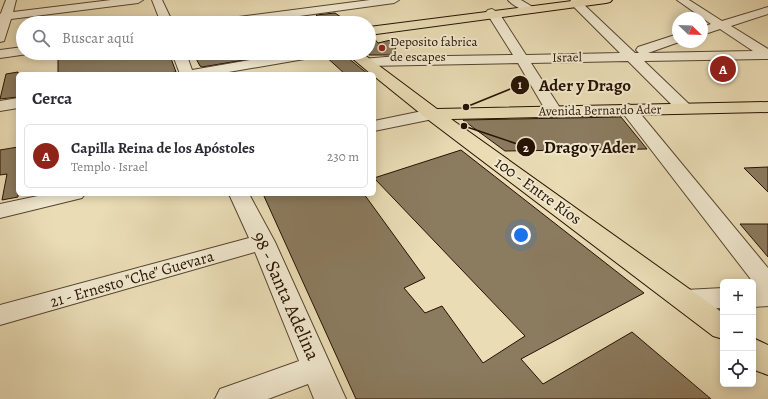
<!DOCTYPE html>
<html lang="es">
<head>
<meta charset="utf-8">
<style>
	:root { --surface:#fff; --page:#f7f7f7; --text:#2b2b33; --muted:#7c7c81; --line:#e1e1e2; --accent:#8f2418 }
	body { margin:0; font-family:Alegreya,serif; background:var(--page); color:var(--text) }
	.controls { position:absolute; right:12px; bottom:12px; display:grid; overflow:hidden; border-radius:6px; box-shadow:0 2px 10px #0003 }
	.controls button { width:36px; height:36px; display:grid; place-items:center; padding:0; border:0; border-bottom:1px solid var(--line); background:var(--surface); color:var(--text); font:20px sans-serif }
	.compass { position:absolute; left:672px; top:12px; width:36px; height:36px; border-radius:50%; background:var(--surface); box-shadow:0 2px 10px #0003; rotate:113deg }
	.you { position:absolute; left:521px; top:235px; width:14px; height:14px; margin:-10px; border:3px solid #fff; border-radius:50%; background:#1a73e8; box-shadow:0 0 0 6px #1a73e833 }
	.badge { display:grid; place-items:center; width:26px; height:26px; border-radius:50%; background:var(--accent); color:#fff; font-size:13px; font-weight:700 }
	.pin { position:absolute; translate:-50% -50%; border:2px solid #fff; box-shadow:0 1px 4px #0006 }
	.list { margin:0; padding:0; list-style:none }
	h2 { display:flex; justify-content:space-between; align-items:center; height:52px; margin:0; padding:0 16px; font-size:17px }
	h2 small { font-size:13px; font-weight:400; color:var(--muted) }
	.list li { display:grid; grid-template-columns:26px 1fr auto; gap:12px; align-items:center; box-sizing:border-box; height:64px; margin:0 8px 8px; padding:0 8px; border:1px solid var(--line); border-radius:6px }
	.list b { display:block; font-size:15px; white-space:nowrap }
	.list p { margin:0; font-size:13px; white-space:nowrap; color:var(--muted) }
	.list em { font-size:13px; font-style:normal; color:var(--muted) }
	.icon { flex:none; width:22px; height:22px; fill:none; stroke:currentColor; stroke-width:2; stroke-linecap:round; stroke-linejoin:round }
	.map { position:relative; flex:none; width:768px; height:399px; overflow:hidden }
	.search { position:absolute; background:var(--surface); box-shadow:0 2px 10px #0003; left:16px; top:16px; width:360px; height:44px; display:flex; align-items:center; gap:10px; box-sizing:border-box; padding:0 14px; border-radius:22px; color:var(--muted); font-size:15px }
	.panel { position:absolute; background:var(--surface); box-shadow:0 2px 10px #0003; left:16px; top:72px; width:360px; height:124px; border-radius:6px }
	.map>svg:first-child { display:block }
	.building { fill:#8b7b5f; stroke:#251101 }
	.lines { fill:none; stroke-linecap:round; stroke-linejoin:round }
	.minor-casing { stroke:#56442e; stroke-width:2 }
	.major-casing { stroke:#251101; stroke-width:2 }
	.minor { fill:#f1e9d0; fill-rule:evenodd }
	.major { fill:#eaddb6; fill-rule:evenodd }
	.poi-dot { fill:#8f2418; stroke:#f1e9d0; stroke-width:1.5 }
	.labels { text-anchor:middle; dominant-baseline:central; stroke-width:4; stroke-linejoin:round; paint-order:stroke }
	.far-poi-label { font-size:13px; fill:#251101; stroke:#f1e9d0; text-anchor:start }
	.far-street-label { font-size:13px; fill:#251101; stroke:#f1e9d0 }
	.street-label { font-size:16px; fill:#251101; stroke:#f1e9d0 }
	.near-street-label { font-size:19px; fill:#251101; stroke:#f1e9d0 }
	.leader { fill:none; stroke:#251101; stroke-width:1.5 }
	.callout-dot { fill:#251101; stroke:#f1e9d0; stroke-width:1.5 }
	.mark-label { font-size:12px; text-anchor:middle; font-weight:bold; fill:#fff }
	.callout-label { font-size:17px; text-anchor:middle; font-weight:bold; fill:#251101; stroke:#f1e9d0; stroke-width:4; stroke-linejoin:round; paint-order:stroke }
</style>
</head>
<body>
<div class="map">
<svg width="768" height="399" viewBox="0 0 768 399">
	<rect width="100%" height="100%" fill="#eaddb6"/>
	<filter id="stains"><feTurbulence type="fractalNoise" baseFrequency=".005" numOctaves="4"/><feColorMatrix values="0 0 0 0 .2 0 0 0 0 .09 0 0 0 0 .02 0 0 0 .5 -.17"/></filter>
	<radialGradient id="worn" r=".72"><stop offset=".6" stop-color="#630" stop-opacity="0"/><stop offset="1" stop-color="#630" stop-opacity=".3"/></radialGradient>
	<path class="building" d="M335,13L350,23H324L316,15Z
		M369,36H372L378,43L395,39L396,55H369Z
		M58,53H169L176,72L163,74H58Z
		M193,53H250V59L202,67L200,66Z
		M324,53L343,54L368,74H345L324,55Z
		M18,72V97L0,99L6,74Z
		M621,117L647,149L505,151L463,120Z
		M18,147V197L2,200L7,174L0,175V150Z
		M461,150L644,293L521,359L543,384L632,332L711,399H356L263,194H364L425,278L404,288L425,313L442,306L483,363L525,336L374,178Z
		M768,167V192L744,168Z
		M740,224H768V257Z"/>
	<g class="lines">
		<defs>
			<path id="minor" d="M6,0H16L13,12L111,0H143L138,3L11,19L4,41L0,42V14L1,13Z
				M152,0H162L173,23H161Z
				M370,0H399L394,3L249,23H217L219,20L223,19Z
				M508,0H521L538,10L536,12C528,14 513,6 508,0Z
				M571,0H579L635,53H639L636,50L638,47L678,34L679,42L648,53L753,51L720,29L702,35V27L711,24L677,0H689L722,21L768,7V14L731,26L768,49V59L644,61L690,105L692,108L690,111L684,113L678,111L628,61L531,63L562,111L560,114L554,116L548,114L546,111L518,63L367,66L362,65L360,62L362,59L386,57L513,55L486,12L488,10L492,9L499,13L526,55L620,53L571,4L570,2Z
				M23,47V53L28,54L0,58V50Z
				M172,53H186L192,70L292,53H323L321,56L316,57L217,74H180Z
				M18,98V108L0,111V101Z
				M628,104L634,106L768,268V306L753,307V287H756L753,282L622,112L620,109L622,106Z
				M432,109L438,110L440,114L438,118L374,131V121Z
				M47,194H85L82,198L0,218V204Z
				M229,194H249L275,242L346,399H314L308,384L268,399H215L220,389L299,361L255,252L0,325V305L249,238Z
				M723,288V308L685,310L676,307L672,300L676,293L685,290Z"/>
			<path id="major" d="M580,0H612L610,2L606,3L369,35V27Z
				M346,53H362L437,109L768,102V112L451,119L723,313V339L713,336L426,118L374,76V74H371Z
				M753,338L768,345V375L757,371L753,368Z"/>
		</defs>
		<use href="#minor" class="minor-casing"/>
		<use href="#major" class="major-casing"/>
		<use href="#minor" class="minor"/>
		<use href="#major" class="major"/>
	</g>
	<circle class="poi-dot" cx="382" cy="48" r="4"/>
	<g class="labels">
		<g class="far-poi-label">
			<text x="390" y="41">Deposito fabrica<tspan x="390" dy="15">de escapes</tspan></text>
		</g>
		<g class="far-street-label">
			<text transform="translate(567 57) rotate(-1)">Israel</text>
			<text transform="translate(600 110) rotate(-1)">Avenida Bernardo Ader</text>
		</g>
		<g class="street-label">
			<text transform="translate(538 191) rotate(36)">100 - Entre Ríos</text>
			<text transform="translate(132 279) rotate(-16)">21 - Ernesto "Che" Guevara</text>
		</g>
		<g class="near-street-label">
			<text transform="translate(286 296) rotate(66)">98 - Santa Adelina</text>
		</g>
	</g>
	<path class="leader" d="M466 107L520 85M464 126L526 147"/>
	<g class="callout-dot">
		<circle cx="466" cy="107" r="4"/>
		<circle cx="464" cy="126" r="4"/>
		<circle cx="520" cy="85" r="10"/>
		<circle cx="526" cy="147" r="10"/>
	</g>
	<g class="mark-label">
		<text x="520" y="89">1</text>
		<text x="526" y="152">2</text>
	</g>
	<g class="callout-label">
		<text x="585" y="91">Ader y Drago</text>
		<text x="590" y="153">Drago y Ader</text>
	</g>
	<rect width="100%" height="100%" filter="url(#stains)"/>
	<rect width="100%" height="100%" fill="url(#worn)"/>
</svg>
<div class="controls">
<button>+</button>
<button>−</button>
<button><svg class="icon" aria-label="locate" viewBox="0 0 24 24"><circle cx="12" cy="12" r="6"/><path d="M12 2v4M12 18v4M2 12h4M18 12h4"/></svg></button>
</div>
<svg class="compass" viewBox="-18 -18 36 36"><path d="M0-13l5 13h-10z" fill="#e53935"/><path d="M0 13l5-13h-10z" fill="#7c7c81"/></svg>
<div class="you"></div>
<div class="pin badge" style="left:723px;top:69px">A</div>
<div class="search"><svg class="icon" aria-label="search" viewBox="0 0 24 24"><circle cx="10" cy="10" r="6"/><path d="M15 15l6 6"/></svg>Buscar aquí</div>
<section class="panel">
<h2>Cerca<small></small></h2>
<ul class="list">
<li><span class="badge">A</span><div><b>Capilla Reina de los Apóstoles</b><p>Templo · Israel</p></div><em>230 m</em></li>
</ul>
</section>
</div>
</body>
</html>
